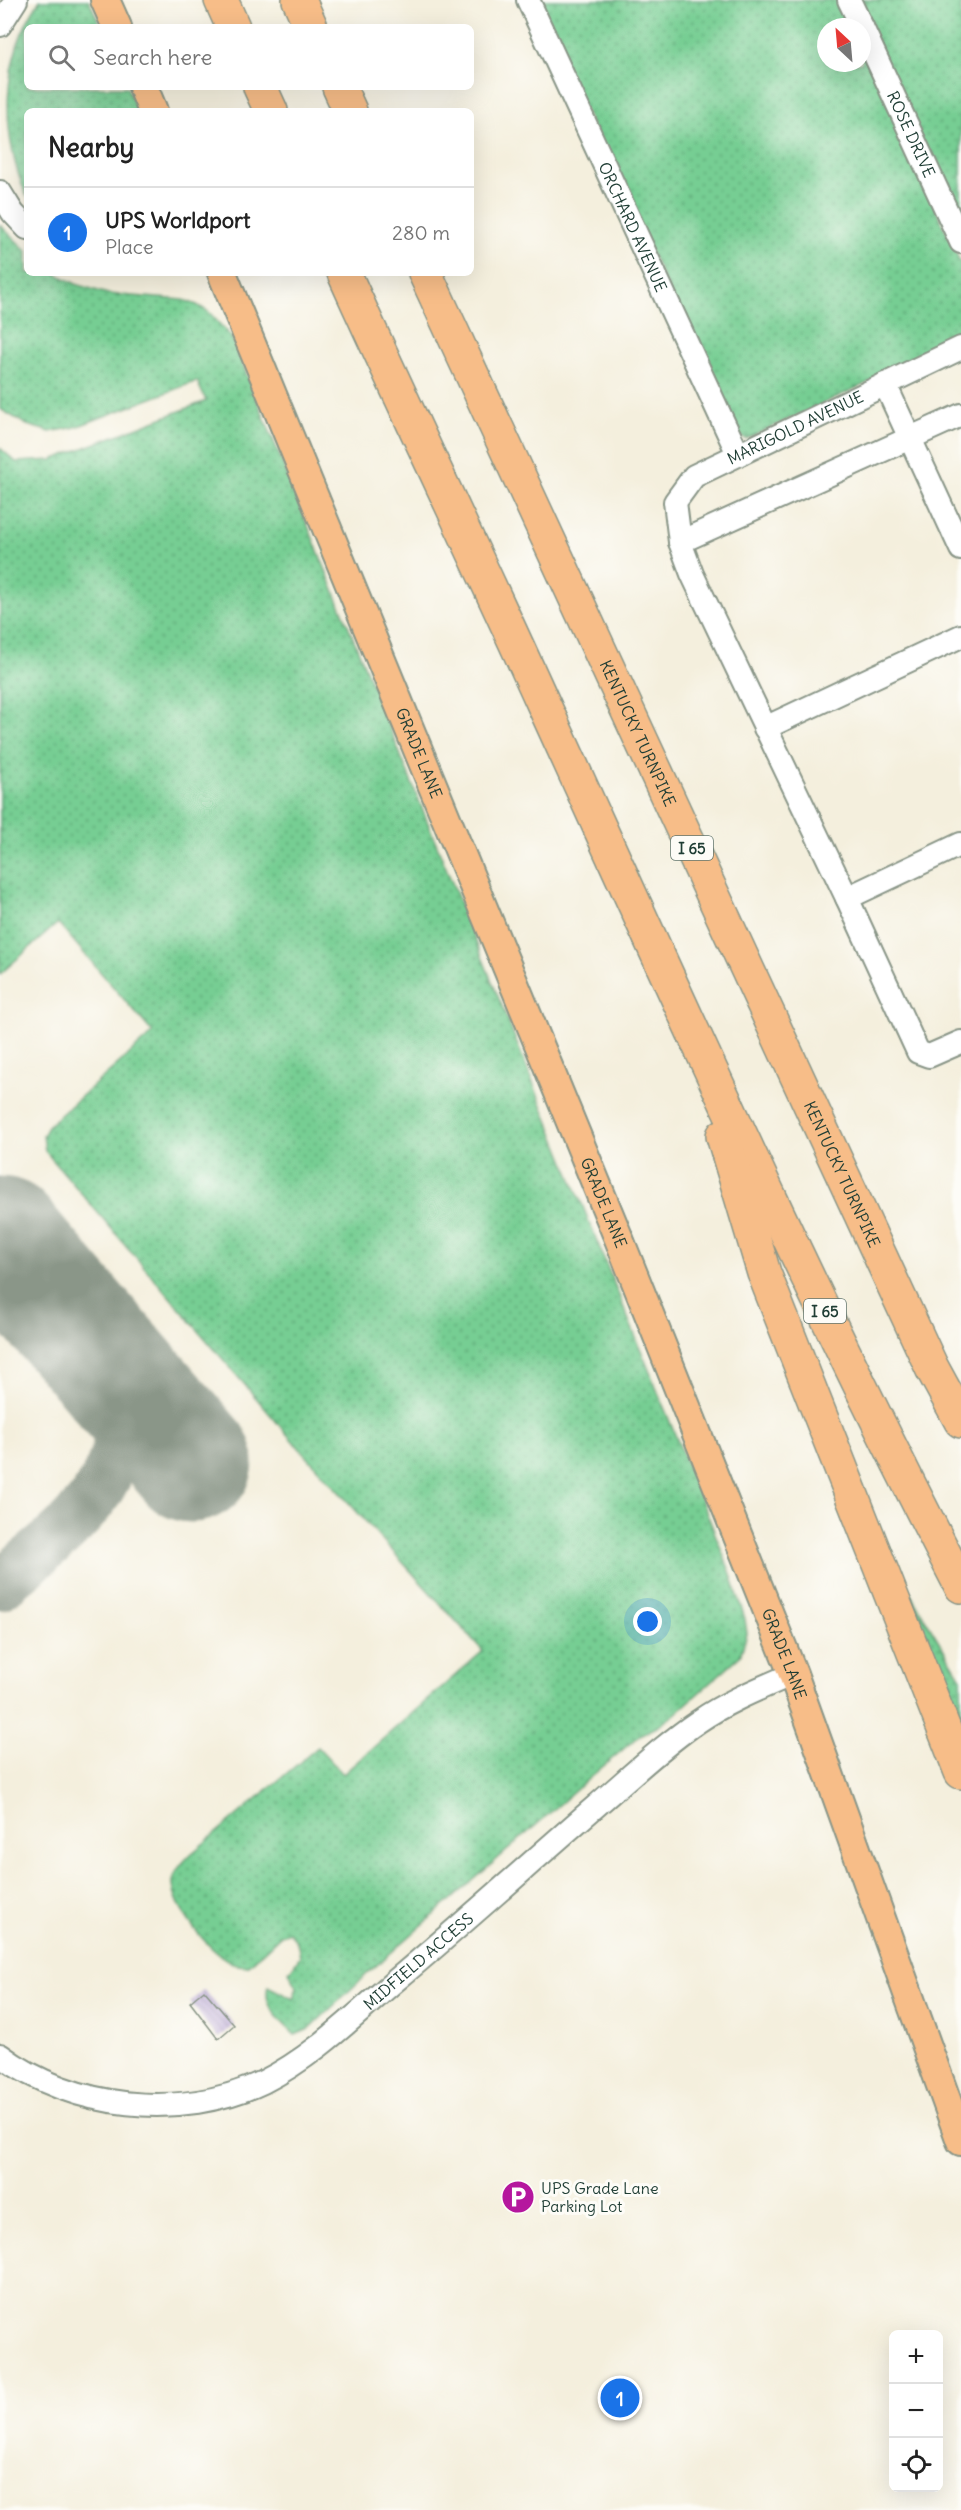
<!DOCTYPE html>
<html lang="en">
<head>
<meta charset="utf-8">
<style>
	:root { --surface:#fff; --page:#f6f6f6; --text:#222; --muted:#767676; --line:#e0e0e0; --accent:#1a73e8 }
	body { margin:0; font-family:Delius,sans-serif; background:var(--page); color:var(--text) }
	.controls { position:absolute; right:18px; bottom:18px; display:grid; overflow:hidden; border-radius:9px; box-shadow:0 6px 24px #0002 }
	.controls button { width:54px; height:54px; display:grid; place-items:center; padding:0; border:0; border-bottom:2px solid var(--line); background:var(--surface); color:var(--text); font:30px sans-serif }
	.compass { position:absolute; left:817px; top:18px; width:54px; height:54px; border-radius:50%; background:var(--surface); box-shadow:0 6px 24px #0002; rotate:334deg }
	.you { position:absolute; left:648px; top:1622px; width:21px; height:21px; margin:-15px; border:4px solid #fff; border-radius:50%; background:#1a73e8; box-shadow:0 0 0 9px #1a73e833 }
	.badge { display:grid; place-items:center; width:39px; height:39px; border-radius:50%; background:var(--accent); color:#fff; font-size:20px; font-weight:700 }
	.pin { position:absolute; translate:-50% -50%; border:3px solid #fff; box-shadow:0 2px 6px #0006 }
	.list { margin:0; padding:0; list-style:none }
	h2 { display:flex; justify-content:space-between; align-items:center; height:78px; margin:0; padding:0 24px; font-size:26px }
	h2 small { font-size:20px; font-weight:400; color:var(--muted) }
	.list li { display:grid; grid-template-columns:39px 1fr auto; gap:18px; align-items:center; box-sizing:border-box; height:90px; padding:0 24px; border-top:2px solid var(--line) }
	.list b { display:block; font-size:22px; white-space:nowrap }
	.list p { margin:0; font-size:20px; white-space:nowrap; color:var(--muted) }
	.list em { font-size:20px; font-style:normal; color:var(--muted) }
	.icon { flex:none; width:33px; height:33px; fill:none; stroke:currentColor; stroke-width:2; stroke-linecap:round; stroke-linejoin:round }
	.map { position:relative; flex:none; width:961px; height:2510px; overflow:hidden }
	.search { position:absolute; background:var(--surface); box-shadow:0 6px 24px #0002; left:24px; top:24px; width:450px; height:66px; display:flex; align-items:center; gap:15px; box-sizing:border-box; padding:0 21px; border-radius:9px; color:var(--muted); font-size:22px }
	.panel { position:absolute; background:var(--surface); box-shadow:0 6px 24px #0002; left:24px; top:108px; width:450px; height:168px; border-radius:9px }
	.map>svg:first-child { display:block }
	.grass { fill:url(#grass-dots); stroke:#4a8664; stroke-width:1.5 }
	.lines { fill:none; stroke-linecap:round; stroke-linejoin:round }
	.taxiway { stroke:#8a9688; stroke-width:50 }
	.runway { stroke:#8a9688; stroke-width:123 }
	.building { fill:url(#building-back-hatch) }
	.minor-casing { stroke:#8a9688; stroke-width:26 }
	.major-casing { stroke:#8a9688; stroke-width:32 }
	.highway-casing { stroke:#8a9688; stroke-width:36 }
	.minor { stroke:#fff; stroke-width:22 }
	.major { stroke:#f7bd88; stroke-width:28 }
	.highway { stroke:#f7bd88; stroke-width:33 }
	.labels { text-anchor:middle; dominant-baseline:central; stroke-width:6; stroke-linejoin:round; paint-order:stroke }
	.shield { fill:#fdfcf7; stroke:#62766e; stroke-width:1.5 }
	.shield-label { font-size:15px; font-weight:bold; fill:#1f3d34 }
	.street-label { font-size:16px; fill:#1f3d34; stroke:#fdfcf7 }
	.poi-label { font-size:16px; fill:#1f3d34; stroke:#fdfcf7; text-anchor:start }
</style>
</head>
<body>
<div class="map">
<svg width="961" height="2510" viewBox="0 0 961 2510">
	<defs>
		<pattern id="grass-dots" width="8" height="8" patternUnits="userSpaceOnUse" patternTransform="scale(1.5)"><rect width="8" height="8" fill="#76ce93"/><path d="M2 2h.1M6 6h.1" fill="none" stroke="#60a879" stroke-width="1.8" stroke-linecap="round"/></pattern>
		<pattern id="building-back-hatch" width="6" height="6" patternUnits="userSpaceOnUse" patternTransform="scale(1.5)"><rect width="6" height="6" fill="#baa7d7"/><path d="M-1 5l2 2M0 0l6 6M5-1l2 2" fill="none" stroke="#9789af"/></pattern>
	</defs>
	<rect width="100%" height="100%" fill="#fdfcf7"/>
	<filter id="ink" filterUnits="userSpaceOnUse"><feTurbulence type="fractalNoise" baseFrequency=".0167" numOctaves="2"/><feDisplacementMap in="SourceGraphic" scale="12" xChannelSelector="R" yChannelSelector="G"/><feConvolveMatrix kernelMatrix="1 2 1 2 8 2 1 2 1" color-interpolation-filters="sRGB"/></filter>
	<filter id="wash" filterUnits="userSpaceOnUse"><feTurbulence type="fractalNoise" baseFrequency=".008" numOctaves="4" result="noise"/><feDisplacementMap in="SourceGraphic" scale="24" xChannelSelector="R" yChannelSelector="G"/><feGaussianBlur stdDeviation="1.35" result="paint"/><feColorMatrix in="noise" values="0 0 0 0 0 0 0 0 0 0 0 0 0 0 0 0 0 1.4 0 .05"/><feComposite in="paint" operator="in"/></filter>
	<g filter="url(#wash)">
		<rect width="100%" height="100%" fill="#f4efdd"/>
		<path class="grass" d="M40,0H89L101,27H27V87H127L137,111H27V197C0,134 0,58 40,0Z
			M533,0H840L852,27H826V63H862V48L961,264V340L746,439L736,434Z
			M857,0H961V230Z
			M0,225L27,251V273H55L76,284L108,294L184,300L197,305L209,312L232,338L708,1516L731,1574L745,1619L747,1634L740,1656L674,1715L657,1727L640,1735L593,1775L368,1973L309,2029L295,2035C282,2022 262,2006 268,1986L293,1999L297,1987L289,1972L300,1956L297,1942L289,1932L281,1935L249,1965C223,1974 170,1906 173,1881C175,1870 183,1862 191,1854L318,1747L343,1774L483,1651L292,1440L45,1151L43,1136L49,1125L153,1033L58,923L0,974V448L16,462L52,460L206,401L197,381L76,427L50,432L27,425L0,409Z
			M908,1590L961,1678V1726Z"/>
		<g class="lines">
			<path class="taxiway" d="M0,1585C49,1542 116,1501 119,1429C119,1418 119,1404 115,1393C110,1377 101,1362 94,1347"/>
			<path class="runway" d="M0,1238L192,1461"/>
		</g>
		<g id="blocks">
			<path class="building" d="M204,1990L234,2025L218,2039L190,2002Z"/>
		</g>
	</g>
	<g filter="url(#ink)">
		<use href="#blocks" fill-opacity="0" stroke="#8a9688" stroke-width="1.5"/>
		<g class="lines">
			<defs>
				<g id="minor">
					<path id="s1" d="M528,0L738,454"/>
					<path d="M849,0L862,27"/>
					<path d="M0,25L16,0"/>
					<path id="s2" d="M862,27L961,242"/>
					<path d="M0,192L13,213L27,228"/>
					<path d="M885,384L961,549"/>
					<path d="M680,542L961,415"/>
					<path d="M765,728L961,636"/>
					<path d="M961,844L847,898L918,1052L929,1056L961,1042"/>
					<path id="s3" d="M847,898L692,574L680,542L675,502L694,476L961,348"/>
					<path id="s4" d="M0,2055C72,2109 181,2121 263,2082C313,2057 353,2017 395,1981C463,1924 529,1864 596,1806C630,1777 662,1746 699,1721C728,1701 761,1688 793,1674"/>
				</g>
				<g id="major">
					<path d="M105,0L117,27"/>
					<path d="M143,87L153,111"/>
					<path id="s5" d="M222,273L619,1239L793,1674L961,2141"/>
				</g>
				<g id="highway">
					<path d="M221,0L233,27"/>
					<path d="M299,0L311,27"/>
					<path d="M260,87L271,111"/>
					<path d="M339,87L350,111"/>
					<path d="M344,273C409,417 478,559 543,703C678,999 811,1297 961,1586"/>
					<path id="s6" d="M425,273L932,1368L961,1421"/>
					<path d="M723,1136L764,1273L961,1772"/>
				</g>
			</defs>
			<use href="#minor" class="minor-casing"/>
			<use href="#major" class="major-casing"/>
			<use href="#highway" class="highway-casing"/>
			<use href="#minor" class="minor"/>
			<use href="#major" class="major"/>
			<use href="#highway" class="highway"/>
		</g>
	</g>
	<defs>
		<symbol id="parking-disc" viewBox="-11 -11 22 22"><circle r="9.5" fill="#b5179e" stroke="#fdfcf7"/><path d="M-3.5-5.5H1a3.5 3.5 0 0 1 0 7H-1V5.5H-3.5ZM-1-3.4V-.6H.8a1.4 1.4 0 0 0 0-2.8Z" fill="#fff"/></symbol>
	</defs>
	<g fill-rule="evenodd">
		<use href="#parking-disc" x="499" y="2178" width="38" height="38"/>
	</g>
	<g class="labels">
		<g class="shield">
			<rect x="671" y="836" width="42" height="24" rx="4.5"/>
			<rect x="804" y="1299" width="42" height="24" rx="4.5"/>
		</g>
		<g class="shield-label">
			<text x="692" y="848">I 65</text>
			<text x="825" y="1311">I 65</text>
		</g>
		<g class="street-label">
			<text stroke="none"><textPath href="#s2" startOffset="118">ROSE DRIVE</textPath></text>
			<text stroke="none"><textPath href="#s1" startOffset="250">ORCHARD AVENUE</textPath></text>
			<text stroke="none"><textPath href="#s3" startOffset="578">MARIGOLD AVENUE</textPath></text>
			<text stroke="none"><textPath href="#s6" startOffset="507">KENTUCKY TURNPIKE</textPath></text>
			<text stroke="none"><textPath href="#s5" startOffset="519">GRADE LANE</textPath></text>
			<text stroke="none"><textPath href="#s6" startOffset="993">KENTUCKY TURNPIKE</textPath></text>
			<text stroke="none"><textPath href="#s5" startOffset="1005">GRADE LANE</textPath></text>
			<text stroke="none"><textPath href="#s5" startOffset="1491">GRADE LANE</textPath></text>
			<text stroke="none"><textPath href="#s4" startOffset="474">MIDFIELD ACCESS</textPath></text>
		</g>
		<g class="poi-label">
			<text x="541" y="2188">UPS Grade Lane<tspan x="541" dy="18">Parking Lot</tspan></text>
		</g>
	</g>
</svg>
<div class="controls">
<button>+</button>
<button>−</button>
<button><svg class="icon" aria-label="locate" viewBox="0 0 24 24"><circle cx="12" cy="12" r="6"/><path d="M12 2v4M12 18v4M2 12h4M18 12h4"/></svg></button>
</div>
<svg class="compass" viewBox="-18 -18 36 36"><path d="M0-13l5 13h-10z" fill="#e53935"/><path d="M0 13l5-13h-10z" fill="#767676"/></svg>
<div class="you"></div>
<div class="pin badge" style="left:620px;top:2398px">1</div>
<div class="search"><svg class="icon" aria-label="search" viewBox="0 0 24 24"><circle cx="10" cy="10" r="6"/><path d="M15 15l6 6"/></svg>Search here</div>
<section class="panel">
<h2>Nearby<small></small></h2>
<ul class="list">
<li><span class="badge">1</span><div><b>UPS Worldport</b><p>Place</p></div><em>280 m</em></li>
</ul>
</section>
</div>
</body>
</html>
